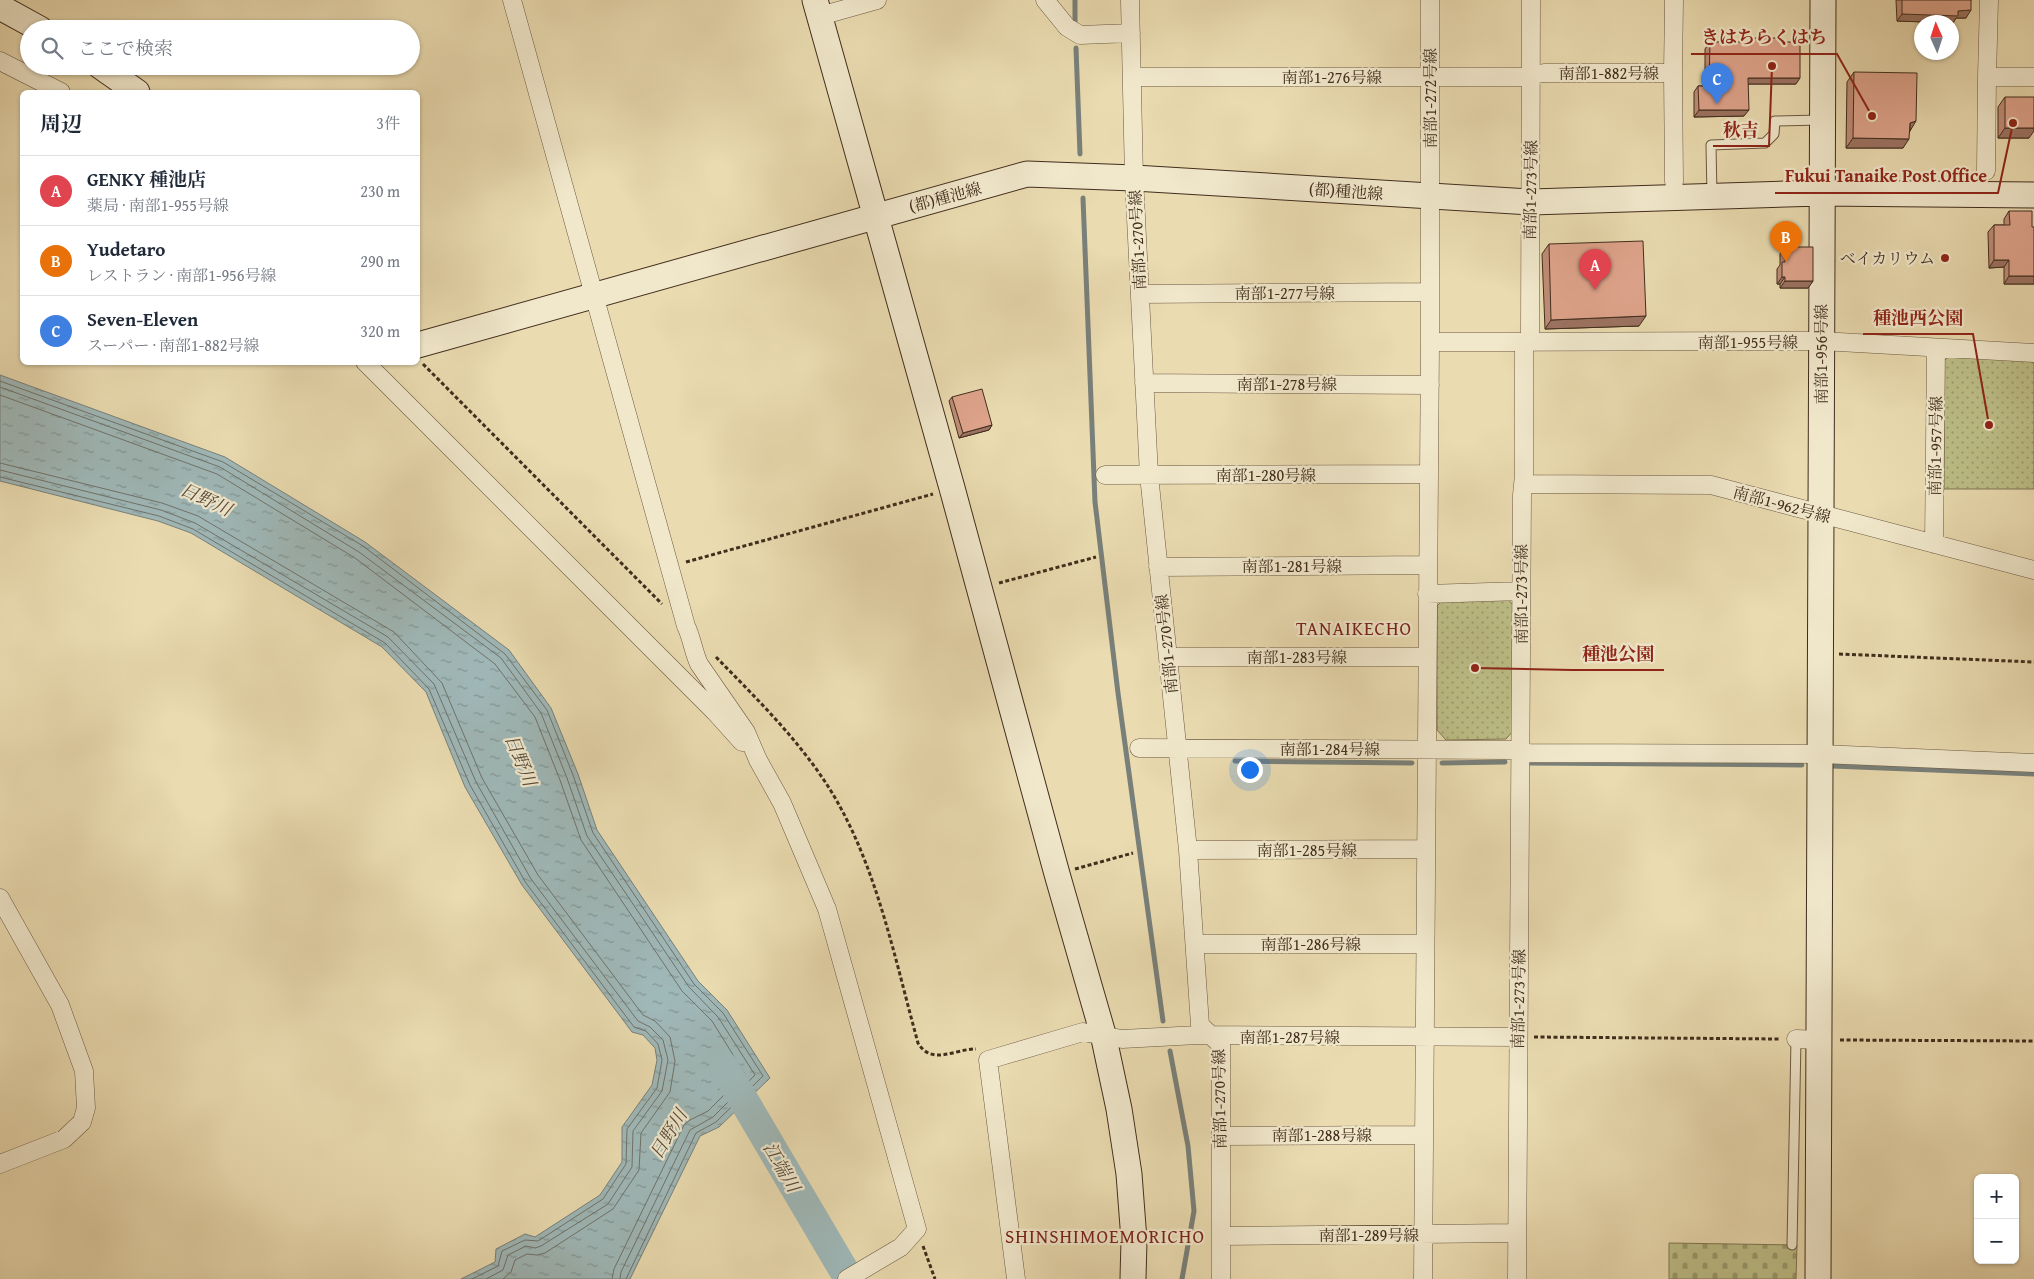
<!DOCTYPE html>
<html lang="ja">
<head>
<meta charset="utf-8">
<style>
	:root { --surface:#fff; --page:#f2f2f3; --text:#1f2937; --muted:#747a83; --line:#e0e1e3; --accent:#8f2418 }
	body { margin:0; font-family:"Gentium Book Plus","Noto Serif JP",serif; background:var(--page); color:var(--text) }
	.controls { position:absolute; right:15px; bottom:15px; display:grid; overflow:hidden; border-radius:8px; box-shadow:0 1px 4px #0004 }
	.controls button { width:45px; height:45px; display:grid; place-items:center; padding:0; border:0; border-bottom:1px solid var(--line); background:var(--surface); color:var(--text); font:25px sans-serif }
	.compass { position:absolute; left:1914px; top:15px; width:45px; height:45px; border-radius:50%; background:var(--surface); box-shadow:0 1px 4px #0004; rotate:357deg }
	.you { position:absolute; left:1249px; top:769px; width:18px; height:18px; margin:-12px; border:4px solid #fff; border-radius:50%; background:#1a73e8; box-shadow:0 0 0 8px #1a73e833 }
	.badge { display:grid; place-items:center; width:32px; height:32px; border-radius:50%; background:var(--accent); color:#fff; font-size:16px; font-weight:700 }
	.pin { position:absolute; translate:-50% -41px; filter:drop-shadow(0 1px 2px #0008) }
	.pin::after { content:''; position:absolute; top:26px; width:18px; height:15px; background:inherit; clip-path:polygon(0 0,100% 0,50% 100%) }
	.list { margin:0; padding:0; list-style:none }
	h2 { display:flex; justify-content:space-between; align-items:center; height:65px; margin:0; padding:0 20px; font-size:21px }
	h2 small { font-size:16px; font-weight:400; color:var(--muted) }
	.list li { display:grid; grid-template-columns:32px 1fr auto; gap:15px; align-items:center; box-sizing:border-box; height:70px; padding:0 20px; border-top:1px solid var(--line) }
	.list b { display:block; font-size:19px; white-space:nowrap }
	.list p { margin:0; font-size:16px; white-space:nowrap; color:var(--muted) }
	.list em { font-size:16px; font-style:normal; color:var(--muted) }
	.icon { flex:none; width:28px; height:28px; fill:none; stroke:currentColor; stroke-width:2; stroke-linecap:round; stroke-linejoin:round }
	.map { position:relative; flex:none; width:2034px; height:1279px; overflow:hidden }
	.search { position:absolute; background:var(--surface); box-shadow:0 1px 4px #0004; left:20px; top:20px; width:400px; height:55px; display:flex; align-items:center; gap:12px; box-sizing:border-box; padding:0 18px; border-radius:28px; color:var(--muted); font-size:19px }
	.panel { position:absolute; background:var(--surface); box-shadow:0 1px 4px #0004; left:20px; top:90px; width:400px; height:275px; border-radius:8px }
	.map>svg:first-child { display:block }
	.grass { fill:url(#grass-dots); stroke:#7f7652 }
	.cemetery { fill:url(#cemetery-stones); stroke:#7f7652 }
	.water { fill:url(#water-ripples); stroke:#79807a }
	.lines { fill:none; stroke-linecap:round; stroke-linejoin:round }
	.shore { stroke:#70726a; stroke-width:1 }
	.stream { stroke:#79807a; stroke-width:5 }
	.river { stroke:#9fb8b8; stroke-width:30 }
	.lane-casing { stroke:#6b5842; stroke-width:11 }
	.street-casing { stroke:#6b5842; stroke-width:19 }
	.secondary-casing { stroke:#412d1d; stroke-width:27 }
	.path { stroke:#412d1d; stroke-width:3; stroke-dasharray:4 2.5; stroke-linecap:butt }
	.lane { stroke:#f1e8cc; stroke-width:9 }
	.street { stroke:#f1e8cc; stroke-width:18 }
	.secondary { stroke:#f1e8cc; stroke-width:25 }
	.wall { fill:#c08d78; stroke:#412d1d }
	.shaded-wall { fill:#9c7362; stroke:#412d1d }
	.building { fill:#dfa48c; stroke:#412d1d }
	.poi-dot { fill:#8f2418; stroke:#f1e8cc; stroke-width:2 }
	.labels { text-anchor:middle; dominant-baseline:central; stroke-width:4.5; stroke-linejoin:round; paint-order:stroke }
	.street-label { font-size:16px; fill:#412d1d; stroke:#f1e8cc }
	.poi-label { font-size:16px; fill:#412d1d; stroke:#f1e8cc; text-anchor:end }
	.water-label { font-size:18px; font-style:italic; fill:#54493c; stroke:#f1e8cc }
	.quarter-label { font-size:19px; letter-spacing:1px; fill:#7a1f14; stroke:#f1e8cc }
	.leader { fill:none; stroke:#8f2418; stroke-width:2 }
	.callout-dot { fill:#8f2418; stroke:#f1e8cc; stroke-width:2 }
	.callout-label { font-size:18px; text-anchor:middle; font-weight:bold; fill:#8f2418; stroke:#f1e8cc; stroke-width:4.5; stroke-linejoin:round; paint-order:stroke }
</style>
</head>
<body>
<div class="map">
<svg width="2034" height="1279" viewBox="0 0 2034 1279">
	<defs>
		<pattern id="grass-dots" width="8" height="8" patternUnits="userSpaceOnUse" patternTransform="scale(1.25)"><rect width="8" height="8" fill="#bdbe87"/><path d="M2 2h.1M6 6h.1" fill="none" stroke="#9b9b6e" stroke-width="1.8" stroke-linecap="round"/></pattern>
		<pattern id="cemetery-stones" width="16" height="16" patternUnits="userSpaceOnUse" patternTransform="scale(1.25)"><rect width="16" height="16" fill="#bdbe87"/><path d="M2 7V4a2 2 0 0 1 4 0v3zM10 15v-3a2 2 0 0 1 4 0v3z" fill="#9b9b6e"/></pattern>
		<pattern id="water-ripples" width="26" height="14" patternUnits="userSpaceOnUse" patternTransform="scale(1.25)"><rect width="26" height="14" fill="#9fb8b8"/><path d="M2 4q2-2 4 0t4 0M15 11q2-2 4 0t4 0" fill="none" stroke="#839695"/></pattern>
	</defs>
	<rect width="100%" height="100%" fill="#eadbb0"/>
	<filter id="stains"><feTurbulence type="fractalNoise" baseFrequency=".004" numOctaves="4"/><feColorMatrix values="0 0 0 0 .2 0 0 0 0 .09 0 0 0 0 .02 0 0 0 .5 -.17"/></filter>
	<radialGradient id="worn" r=".72"><stop offset=".6" stop-color="#630" stop-opacity="0"/><stop offset="1" stop-color="#630" stop-opacity=".3"/></radialGradient>
	<path class="grass" d="M1949,356L2034,360V489H1944V361Z
		M1506,597L1513,605V731L1506,739L1446,740L1437,730V606L1445,598Z"/>
	<path class="cemetery" d="M1669,1243L1797,1245L1796,1279H1669Z"/>
	<path class="water" d="M0,375L225,457L365,542L509,650L551,708L578,774L597,830L698,981L727,1010L770,1078L719,1127L700,1136L630,1279H461L495,1262L496,1249L525,1234L535,1237L600,1195L622,1162V1127L652,1085L657,1060L655,1048L643,1035L632,1032L522,885L465,787L426,692L382,647L191,533L158,521L0,481Z"/>
	<g class="lines">
		<path class="shore" d="M0,381L223,462L363,546L505,654L547,710L573,775L593,833L694,984L723,1013L763,1076L716,1122L696,1133L626,1279
			M0,387L220,467L359,552L501,658L541,713L567,778L587,836L689,987L718,1017L755,1075L713,1117L690,1130L621,1272L620,1279
			M0,395L217,474L355,558L495,664L535,717L560,780L581,840L682,991L712,1021L745,1074L708,1111L690,1120L684,1125L614,1269L612,1279
			M0,463L162,503L198,516L394,632L442,683L482,778L538,875L643,1015L655,1021L670,1037L675,1061L670,1092L641,1133L639,1170L613,1209L545,1253L537,1255L527,1254L515,1260L511,1272L503,1279
			M0,470L161,510L195,523L388,637L434,684L476,782L531,879L638,1021L650,1027L663,1040L668,1060L662,1091L633,1131L632,1167L608,1204L541,1246L535,1248L526,1246L508,1255L503,1270L486,1279
			M0,477L159,516L193,529L385,643L429,689L470,785L526,883L634,1027L646,1031L658,1044L662,1060L657,1088L627,1129L626,1164L603,1199L538,1241L525,1240L502,1251L498,1266L472,1279"/>
		<path class="stream" d="M1075,0V28
			M1076,48L1080,154
			M1083,198L1095,502L1118,693L1163,1021
			M1235,761L1412,763
			M1442,763L1505,762
			M1529,763L1802,765
			M1832,766L2034,774
			M1170,1051L1188,1146L1194,1211L1182,1279"/>
		<path class="river" d="M724,1067L849,1279"/>
		<defs>
			<path id="lane" d="M1712,196L1711,145L1765,143L1774,134L1775,121L1820,120
				M1792,1245L1796,1039"/>
			<path id="street" d="M512,0L686,626C692,638 693,651 699,664L746,732L758,760L782,803L827,909L917,1229L901,1247L847,1279
				M1045,0L1067,27L1080,35L1131,33
				M1130,0L1134,178L1149,475L1188,850L1200,1025L1221,1045V1279
				M1989,0L1987,77H2034
				M820,16L877,0
				M0,61L61,92
				M1673,73L1674,182
				M1132,77H1521L1544,73H1673L1674,0
				M1986,171L1987,77
				M1140,294L1429,292
				M1430,342L1821,341L2034,353
				M365,362L715,712L742,742
				M1144,383L1430,385
				M1105,475L1428,474
				M1523,484L1711,485L2034,570
				M1934,544L1936,348
				M1158,567L1427,565
				M1427,594L1521,591
				M1168,657H1427
				M1139,748L1511,750L1529,753L1821,754L2034,763
				M1188,850L1425,849
				M0,898L60,1005L84,1071L86,1108L82,1122L64,1139L0,1164
				M1196,944H1425
				M1796,1039L1819,1040
				M1221,1136L1424,1135
				M1221,1236L1517,1233
				M1016,1279L988,1060L1083,1032L1122,1039L1198,1035L1518,1037
				M1423,1279L1430,342V0
				M1517,1279L1522,495L1524,475V349L1530,336L1531,0"/>
			<path id="secondary" d="M815,0L952,488L1057,874L1103,1034L1119,1109L1129,1174L1134,1240L1133,1279
				M0,7L40,29
				M100,66L137,92
				M418,345L1027,174L1134,178L1531,202L1821,193L2034,195
				M1818,1279L1823,0"/>
		</defs>
		<use href="#lane" class="lane-casing"/>
		<use href="#street" class="street-casing"/>
		<use href="#secondary" class="secondary-casing"/>
		<path class="path" d="M423,364L662,604
			M686,562L933,494
			M999,583L1096,557
			M1839,654L2034,662
			M716,657C758,700 803,744 834,796C878,871 895,960 918,1043C932,1066 954,1049 976,1049
			M1075,869L1133,853
			M1534,1037L1780,1039
			M1840,1040L2034,1041
			M923,1246L935,1279"/>
		<use href="#lane" class="lane"/>
		<use href="#street" class="street"/>
		<use href="#secondary" class="secondary"/>
	</g>
	<path class="wall" d="M1896,0H1971L1966,18H1956L1953,23L1897,21Z
		M1751,38L1796,84H1748L1744,116L1694,117V92L1698,86H1705V49L1710,42H1748Z
		M1854,72L1910,131L1903,148H1846L1847,82Z
		M2005,97L2029,138H1998V107Z
		M2009,211L2034,284H2004V267L1989,268L1988,232L1994,225H2004V219Z
		M1549,244L1639,326L1545,329L1542,254Z
		M1785,247L1813,281L1808,288H1780V284H1777V269L1780,265V254Z
		M952,397L992,425L989,430L959,438L949,401Z"/>
	<path class="shaded-wall" d="M1971,10L1966,18H1956L1953,23L1897,21L1902,14Z
		M1748,78H1800L1796,84H1744Z
		M1699,110H1749L1744,116L1694,117Z
		M1916,121L1910,131V123Z
		M2005,128H2034V131L2029,138H1998Z
		M1853,138L1909,139L1903,148H1846Z
		M1994,260H2009L2004,267L1989,268Z
		M2009,276H2034V284H2004Z
		M1782,277H1785L1780,284H1777Z
		M1785,281H1813L1808,288H1780Z
		M1646,316L1639,326L1545,329L1551,320Z
		M992,425L989,430L959,438L963,433Z"/>
	<path class="building" d="M1902,0H1971V10L1958,11V16L1902,14Z
		M1751,38H1780L1783,42H1800V78H1748L1749,110H1699L1698,86H1709L1710,42H1751Z
		M1854,72L1917,73L1916,121L1910,123L1909,139L1853,138Z
		M2005,97H2034V128H2005Z
		M2009,211H2032V227H2034V276H2009V260H1994V225H2010Z
		M1643,241L1646,316L1551,320L1549,244Z
		M1785,247H1813V281H1785V277H1782V262H1785Z
		M982,389L992,425L963,433L952,397Z"/>
	<circle class="poi-dot" cx="1945" cy="258" r="5"/>
	<g class="labels">
		<g class="street-label">
			<text x="1609" y="73">南部1-882号線</text>
			<text x="1332" y="77">南部1-276号線</text>
			<text transform="translate(1430 98) rotate(-90)">南部1-272号線</text>
			<text transform="translate(1530 190) rotate(-89)">南部1-273号線</text>
			<text transform="translate(1346 191) rotate(4)">(都)種池線</text>
			<text transform="translate(945 197) rotate(-15)">(都)種池線</text>
			<text transform="translate(1137 240) rotate(-93)">南部1-270号線</text>
			<text x="1285" y="293">南部1-277号線</text>
			<text x="1748" y="342">南部1-955号線</text>
			<text transform="translate(1821 354) rotate(-90)">南部1-956号線</text>
			<text x="1287" y="384">南部1-278号線</text>
			<text transform="translate(1935 446) rotate(-89)">南部1-957号線</text>
			<text x="1266" y="475">南部1-280号線</text>
			<text transform="translate(1782 504) rotate(15)">南部1-962号線</text>
			<text x="1292" y="566">南部1-281号線</text>
			<text transform="translate(1521 594) rotate(-90)">南部1-273号線</text>
			<text transform="translate(1166 644) rotate(-96)">南部1-270号線</text>
			<text x="1297" y="657">南部1-283号線</text>
			<text x="1330" y="749">南部1-284号線</text>
			<text x="1307" y="850">南部1-285号線</text>
			<text x="1311" y="944">南部1-286号線</text>
			<text transform="translate(1518 999) rotate(-89)">南部1-273号線</text>
			<text x="1290" y="1037">南部1-287号線</text>
			<text transform="translate(1219 1099) rotate(-91)">南部1-270号線</text>
			<text x="1322" y="1135">南部1-288号線</text>
			<text x="1369" y="1235">南部1-289号線</text>
		</g>
		<g class="poi-label">
			<text x="1935" y="258">ベイカリウム</text>
		</g>
		<g class="water-label">
			<text transform="translate(206 499) rotate(25)">日野川</text>
			<text transform="translate(521 760) rotate(68)">日野川</text>
			<text transform="translate(668 1134) rotate(-59)">日野川</text>
			<text transform="translate(782 1167) rotate(60)">江端川</text>
		</g>
		<g class="quarter-label">
			<text x="1354" y="628">TANAIKECHO</text>
			<text x="1105" y="1236">SHINSHIMOEMORICHO</text>
		</g>
	</g>
	<path class="leader" d="M1872 116L1837 54H1691M1772 66L1769 146H1713M2013 123L1998 193H1775M1989 425L1973 334H1863M1475 668L1572 670H1664"/>
	<g class="callout-dot">
		<circle cx="1872" cy="116" r="5"/>
		<circle cx="1772" cy="66" r="5"/>
		<circle cx="2013" cy="123" r="5"/>
		<circle cx="1989" cy="425" r="5"/>
		<circle cx="1475" cy="668" r="5"/>
	</g>
	<g class="callout-label">
		<text x="1764" y="43">きはちらくはち</text>
		<text x="1741" y="136">秋吉</text>
		<text x="1886" y="182">Fukui Tanaike Post Office</text>
		<text x="1918" y="324">種池西公園</text>
		<text x="1618" y="660">種池公園</text>
	</g>
	<rect width="100%" height="100%" filter="url(#stains)"/>
	<rect width="100%" height="100%" fill="url(#worn)"/>
</svg>
<div class="controls">
<button>+</button>
<button>−</button>
</div>
<svg class="compass" viewBox="-18 -18 36 36"><path d="M0-13l5 13h-10z" fill="#e53935"/><path d="M0 13l5-13h-10z" fill="#747a83"/></svg>
<div class="you"></div>
<div class="pin badge" style="left:1595px;top:290px;background:#e0444e">A</div>
<div class="pin badge" style="left:1786px;top:262px;background:#e8710a">B</div>
<div class="pin badge" style="left:1717px;top:104px;background:#3f7fe0">C</div>
<div class="search"><svg class="icon" aria-label="search" viewBox="0 0 24 24"><circle cx="10" cy="10" r="6"/><path d="M15 15l6 6"/></svg>ここで検索</div>
<section class="panel">
<h2>周辺<small>3件</small></h2>
<ul class="list">
<li><span class="badge" style="background:#e0444e">A</span><div><b>GENKY 種池店</b><p>薬局 · 南部1-955号線</p></div><em>230 m</em></li>
<li><span class="badge" style="background:#e8710a">B</span><div><b>Yudetaro</b><p>レストラン · 南部1-956号線</p></div><em>290 m</em></li>
<li><span class="badge" style="background:#3f7fe0">C</span><div><b>Seven-Eleven</b><p>スーパー · 南部1-882号線</p></div><em>320 m</em></li>
</ul>
</section>
</div>
</body>
</html>
